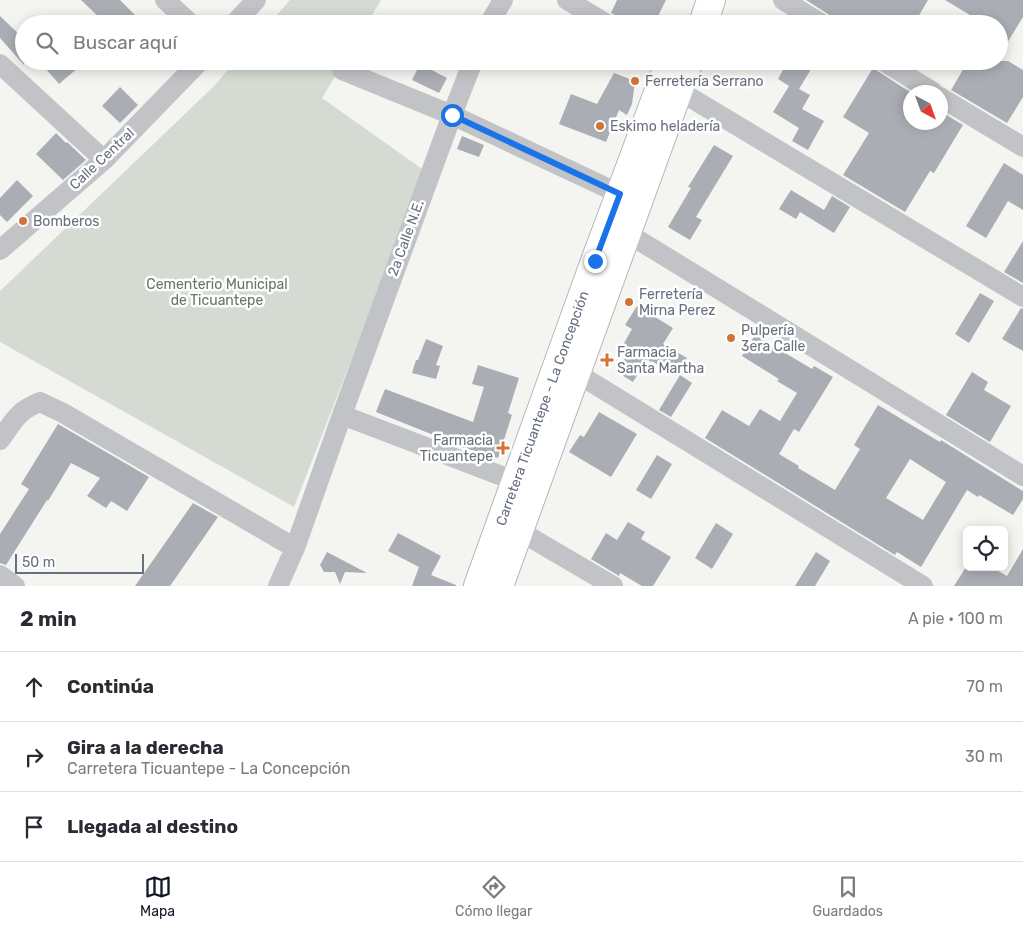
<!DOCTYPE html>
<html lang="es">
<head>
<meta charset="utf-8">
<style>
	:root { --surface:#fff; --page:#f7f7f7; --text:#2b2b33; --muted:#7c7c81; --line:#e1e1e2; --accent:#111827 }
	body { margin:0; font-family:Rubik,sans-serif; background:var(--page); color:var(--text) }
	.controls { position:absolute; right:15px; bottom:15px; display:grid; overflow:hidden; border-radius:8px; box-shadow:0 2px 12px #0003 }
	.controls button { width:45px; height:45px; display:grid; place-items:center; padding:0; border:0; border-bottom:1px solid var(--line); background:var(--surface); color:var(--text); font:25px sans-serif }
	.compass { position:absolute; left:903px; top:85px; width:45px; height:45px; border-radius:50%; background:var(--surface); box-shadow:0 2px 12px #0003; rotate:139deg }
	.scale { position:absolute; left:15px; bottom:12px; width:129px; box-sizing:border-box; padding-left:5px; border:2px solid #67707f; border-top:0; font-size:14px; line-height:18px; white-space:nowrap; color:#67707f; -webkit-text-stroke:4px #fff; paint-order:stroke }
	.stop { position:absolute; width:15px; height:15px; margin:-11px; border:4px solid #1a73e8; border-radius:50%; background:#fff }
	.stop.end { background:#1a73e8; border-color:#fff; box-shadow:0 1px 5px #0008 }
	.list { margin:0; padding:0; list-style:none }
	h2 { display:flex; justify-content:space-between; align-items:center; height:65px; margin:0; padding:0 20px; font-size:21px }
	h2 small { font-size:16px; font-weight:400; color:var(--muted) }
	.list li { display:grid; grid-template-columns:32px 1fr auto; gap:15px; align-items:center; box-sizing:border-box; height:70px; padding:0 20px; border-top:1px solid var(--line) }
	.list b { display:block; font-size:19px; white-space:nowrap }
	.list p { margin:0; font-size:16px; white-space:nowrap; color:var(--muted) }
	.list em { font-size:16px; font-style:normal; color:var(--muted) }
	.icon { flex:none; width:28px; height:28px; fill:none; stroke:currentColor; stroke-width:2; stroke-linecap:round; stroke-linejoin:round }
	.map { position:relative; flex:none; width:1023px; height:586px; overflow:hidden }
	.search { position:absolute; background:var(--surface); box-shadow:0 2px 12px #0003; left:15px; right:15px; top:15px; height:55px; display:flex; align-items:center; gap:12px; box-sizing:border-box; padding:0 18px; border-radius:28px; color:var(--muted); font-size:19px }
	.sheet { height:275px; background:var(--surface) }
	nav { display:flex; justify-content:space-around; align-items:center; box-sizing:border-box; height:70px; border-top:1px solid var(--line); background:var(--surface); font-size:14px; color:var(--muted) }
	nav a { display:grid; justify-items:center; gap:2px }
	nav .on { color:var(--accent) }
	.map>svg:first-child { display:block }
	.green { fill:#d5dbd3 }
	.building { fill:#aaaeb4; fill-rule:evenodd }
	.lines { fill:none; stroke-linecap:round; stroke-linejoin:round }
	.secondary-casing { stroke:#b3b6bb; stroke-width:30 }
	.street { stroke:#c1c3c6; stroke-width:20 }
	.secondary { stroke:#fff; stroke-width:28 }
	.route { stroke:#1a73e8; stroke-width:6 }
	.poi-dot { fill:#cf7537; stroke:#fff; stroke-width:2 }
	.labels { text-anchor:middle; dominant-baseline:central; stroke-width:5; stroke-linejoin:round; paint-order:stroke }
	.poi-label { font-size:14px; fill:#67707f; stroke:#fff; text-anchor:start }
	.street-label { font-size:14px; fill:#67707f; stroke:#fff }
	.park-label { font-size:14px; fill:#657765; stroke:#fff }
</style>
</head>
<body>
<div class="map">
<svg width="1023" height="586" viewBox="0 0 1023 586">
	<rect width="100%" height="100%" fill="#f4f5f1"/>
	<path class="green" d="M290,0H381L367,24H269Z
		M236,61H344L322,98L425,171L294,507L0,342V291L213,87Z"/>
	<path class="building" d="M81,0H120L144,24H111L105,17L102,20Z
		M617,0H666L654,24H635L611,13Z
		M806,0H928L914,24H841L833,19L828,14Z
		M945,0H1023V17L999,56V24H985Z
		M0,16L24,39V65L0,38Z
		M39,61H86L59,84Z
		M788,61H816L799,89L810,95L802,109L824,121L808,150L792,141L799,128L773,112L789,86L778,79Z
		M968,61H1008L1023,70V97L1007,123L951,90Z
		M420,64L447,78L439,93L412,80Z
		M873,68L910,92V122H940V111L963,125L934,173L930,171L905,212L843,175L869,133L843,117Z
		M614,73L635,81L632,104L627,115L619,110L606,142L559,124L571,94L597,104Z
		M120,87L138,105L120,123L102,106Z
		M56,133L66,143L67,142L86,160L63,180L36,154Z
		M462,136L484,145L479,157L457,149Z
		M714,145L733,156L696,217L702,220L690,240L668,227L691,188L688,187Z
		M1004,163L1023,175V210L1008,201L986,238L966,226Z
		M17,180L33,196L7,222L0,215V198Z
		M791,190L824,210L832,196L850,207L834,233L800,212L796,219L779,209Z
		M1023,241V283L1004,272Z
		M980,293L994,301L969,343L955,334Z
		M637,306L673,328L663,344L687,358L676,376L652,361L651,362L647,359L633,382L617,372L630,349L623,345L632,329L625,325Z
		M1021,308L1023,309V351L1002,339Z
		M755,335L812,369L814,366L833,377L799,432L794,429L779,454L799,466L798,468L835,490L860,449L854,445L878,405L940,442L941,440L1023,491V499L1013,515L979,495L978,497L967,490L921,567L897,552L895,555L705,438L722,410L749,426L760,409L780,421L797,393L777,381L779,379L742,356ZM910,459L946,482L923,520L886,498Z
		M426,339L443,346L436,365L440,366L436,379L412,373L416,360H418Z
		M478,365L519,378L508,413L512,415L498,458L445,442L446,440L376,412L385,389L473,422L484,387L472,384Z
		M972,372L988,382L984,390L1011,406L990,442L946,415Z
		M680,375L692,383L671,417L659,410Z
		M599,412L637,434L611,477L569,452L580,435L584,437Z
		M58,424L149,477L127,511L111,501L106,508L87,496L100,478L71,463L48,501L47,500L6,565L0,563V534L29,489L21,484Z
		M657,455L672,464L651,499L636,490Z
		M193,503L218,517L170,586H135Z
		M628,522L645,532L641,539L671,557L653,586H642L620,573L619,576L591,559L606,533L617,540Z
		M716,523L733,534L712,569L695,558Z
		M398,533L441,556L431,575L456,585V586H412L419,567L388,551Z
		M1023,549V586H954L966,567H991L1007,576Z
		M327,552L348,563L367,573L345,572L340,584L335,572H324L320,565Z
		M816,552L830,561L815,586H795Z"/>
	<g class="lines">
		<defs>
			<g id="secondary">
				<path d="M703,24L711,0"/>
				<path id="s1" d="M478,586L595,261L670,61"/>
				<path d="M499,586L689,61"/>
			</g>
		</defs>
		<use href="#secondary" class="secondary-casing"/>
		<path class="street" d="M165,0L191,24
			M567,0L607,24
			M783,0L822,24
			M234,24L256,0
			M489,24L503,0
			M883,61L933,92
			M0,64L104,160
			M342,70L452,115L620,194
			M666,83L1023,297
			M940,97L1023,147
			M615,227L627,233L1023,476
			M0,250L104,160L200,61
			M565,366L923,586
			M342,415L528,486
			M0,440C14,421 17,411 40,402L63,413L295,548
			M509,525L613,586
			M0,575L15,586
			M278,586L295,548L342,415L452,115L473,61"/>
		<use href="#secondary" class="secondary"/>
	</g>
	<g class="lines">
		<path class="route" d="M452,115L620,194L595,261"/>
	</g>
	<g class="poi-dot">
		<circle cx="635" cy="81" r="5"/>
		<circle cx="600" cy="126" r="5"/>
		<circle cx="23" cy="221" r="5"/>
		<circle cx="629" cy="302" r="5"/>
		<circle cx="731" cy="338" r="5"/>
		<path d="M604.5 352.5h5v5h5v5h-5v5h-5v-5h-5v-5h5z"/>
		<path d="M500.5 440.5h5v5h5v5h-5v5h-5v-5h-5v-5h5z"/>
	</g>
	<g class="labels">
		<g class="poi-label">
			<text x="645" y="81">Ferretería Serrano</text>
			<text x="610" y="126">Eskimo heladería</text>
			<text x="33" y="221">Bomberos</text>
			<text x="639" y="294">Ferretería<tspan x="639" dy="16">Mirna Perez</tspan></text>
			<text x="741" y="330">Pulpería<tspan x="741" dy="16">3era Calle</tspan></text>
			<text x="617" y="352">Farmacia<tspan x="617" dy="16">Santa Martha</tspan></text>
			<text x="493" y="440" text-anchor="end">Farmacia<tspan x="493" dy="16">Ticuantepe</tspan></text>
		</g>
		<g class="street-label">
			<text transform="translate(102 159) rotate(-43)">Calle Central</text>
			<text transform="translate(406 238) rotate(-70)">2a Calle N.E.</text>
			<text stroke="none"><textPath href="#s1" startOffset="189">Carretera Ticuantepe - La Concepción</textPath></text>
		</g>
		<g class="park-label">
			<text x="217" y="284">Cementerio Municipal<tspan x="217" dy="16">de Ticuantepe</tspan></text>
		</g>
	</g>
</svg>
<div class="controls">
<button><svg class="icon" aria-label="locate" viewBox="0 0 24 24"><circle cx="12" cy="12" r="6"/><path d="M12 2v4M12 18v4M2 12h4M18 12h4"/></svg></button>
</div>
<svg class="compass" viewBox="-18 -18 36 36"><path d="M0-13l5 13h-10z" fill="#e53935"/><path d="M0 13l5-13h-10z" fill="#7c7c81"/></svg>
<div class="scale">50 m</div>
<div class="stop" style="left:452px;top:115px"></div>
<div class="stop end" style="left:595px;top:261px"></div>
<div class="search"><svg class="icon" aria-label="search" viewBox="0 0 24 24"><circle cx="10" cy="10" r="6"/><path d="M15 15l6 6"/></svg>Buscar aquí</div>
</div>
<section class="sheet">
<h2>2 min<small>A pie · 100 m</small></h2>
<ul class="list">
<li><svg class="icon" aria-label="ahead" viewBox="0 0 24 24"><path d="M12 20V5M6 11l6-6 6 6"/></svg><div><b>Continúa</b></div><em>70 m</em></li>
<li><svg class="icon" aria-label="right" viewBox="0 0 24 24"><path d="M7 20v-9h11M14 6l5 5-5 5"/></svg><div><b>Gira a la derecha</b><p>Carretera Ticuantepe - La Concepción</p></div><em>30 m</em></li>
<li><svg class="icon" aria-label="arrive" viewBox="0 0 24 24"><path d="M6 21V4h12l-3 4 3 4H6"/></svg><div><b>Llegada al destino</b></div></li>
</ul>
</section>
<nav>
<a class="on"><svg class="icon" aria-label="map" viewBox="0 0 24 24"><path d="M3 6l6-2 6 2 6-2v14l-6 2-6-2-6 2zM9 4v14M15 6v14"/></svg>Mapa</a>
<a><svg class="icon" aria-label="directions" viewBox="0 0 24 24"><path d="M12 3l9 9-9 9-9-9zM9 14v-3h6M13 9l2 2-2 2"/></svg>Cómo llegar</a>
<a><svg class="icon" aria-label="saved" viewBox="0 0 24 24"><path d="M7 4h10v16l-5-4-5 4z"/></svg>Guardados</a>
</nav>
</body>
</html>
